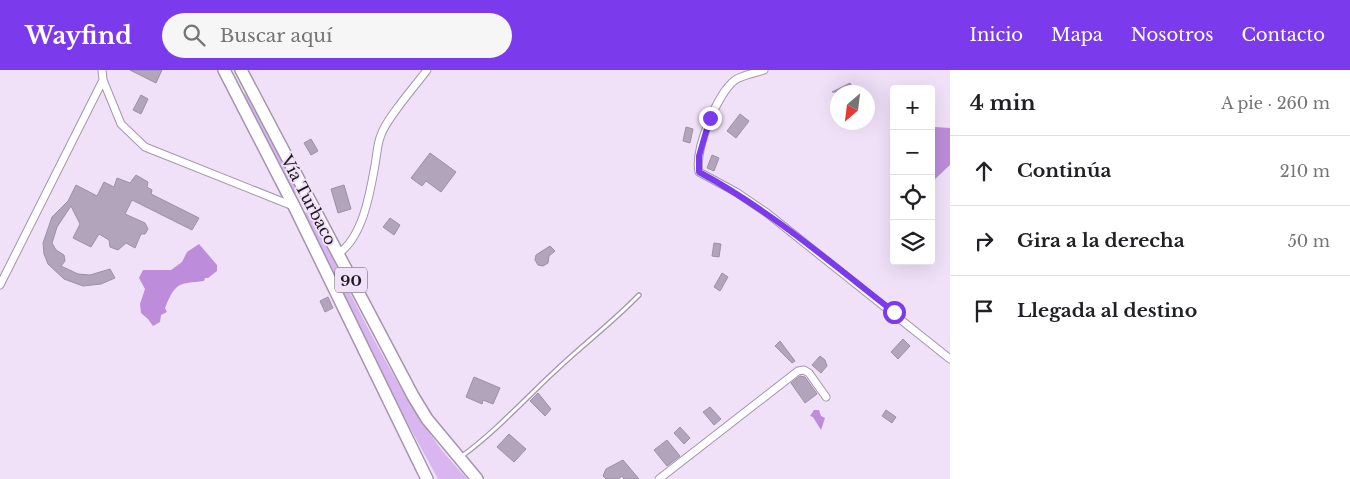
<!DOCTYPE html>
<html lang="es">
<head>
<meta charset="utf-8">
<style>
	:root { --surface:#fff; --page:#f6f6f6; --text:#202124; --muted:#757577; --line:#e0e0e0; --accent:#7c3aed }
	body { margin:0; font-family:"Libre Baskerville",serif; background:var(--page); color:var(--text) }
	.controls { position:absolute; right:15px; top:15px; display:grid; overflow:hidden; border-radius:5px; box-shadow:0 5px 20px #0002 }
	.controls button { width:45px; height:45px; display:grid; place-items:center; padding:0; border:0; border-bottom:1px solid var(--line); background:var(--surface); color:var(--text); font:25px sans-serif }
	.compass { position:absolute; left:830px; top:15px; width:45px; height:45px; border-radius:50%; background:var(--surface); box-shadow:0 5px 20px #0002; rotate:208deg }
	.stop { position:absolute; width:15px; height:15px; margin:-11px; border:4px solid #7c3aed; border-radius:50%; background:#fff }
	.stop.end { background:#7c3aed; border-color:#fff; box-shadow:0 1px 5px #0008 }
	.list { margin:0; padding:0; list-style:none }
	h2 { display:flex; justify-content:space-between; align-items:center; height:65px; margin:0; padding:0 20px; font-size:21px }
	h2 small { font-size:16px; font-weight:400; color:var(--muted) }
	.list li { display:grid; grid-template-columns:32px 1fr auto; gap:15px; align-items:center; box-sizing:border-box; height:70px; padding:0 20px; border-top:1px solid var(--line) }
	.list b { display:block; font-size:19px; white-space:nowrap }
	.list em { font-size:16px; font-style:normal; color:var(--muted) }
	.icon { flex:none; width:28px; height:28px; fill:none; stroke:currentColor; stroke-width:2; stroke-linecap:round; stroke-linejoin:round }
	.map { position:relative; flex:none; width:950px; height:409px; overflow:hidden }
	header { display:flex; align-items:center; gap:30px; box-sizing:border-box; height:70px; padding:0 25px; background:var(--accent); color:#fff }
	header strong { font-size:24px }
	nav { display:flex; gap:28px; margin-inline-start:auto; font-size:18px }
	.search { width:350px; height:45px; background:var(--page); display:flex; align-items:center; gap:12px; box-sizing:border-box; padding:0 18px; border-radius:28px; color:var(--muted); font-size:19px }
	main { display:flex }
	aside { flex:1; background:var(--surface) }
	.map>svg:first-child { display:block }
	.green { fill:#d9b6f0 }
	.water { fill:#bd8cdb }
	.building { fill:#b2a5bb; stroke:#9d8fa5 }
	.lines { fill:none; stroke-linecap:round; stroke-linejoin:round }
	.service-casing { stroke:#a396ac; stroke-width:5.5 }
	.minor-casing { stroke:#a396ac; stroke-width:9 }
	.trunk-casing { stroke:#a396ac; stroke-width:14 }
	.service { stroke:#fff; stroke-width:3 }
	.minor { stroke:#fff; stroke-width:7 }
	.trunk { stroke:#fff; stroke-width:11 }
	.route { stroke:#7c3aed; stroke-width:6 }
	.labels { text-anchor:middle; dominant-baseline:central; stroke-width:4; stroke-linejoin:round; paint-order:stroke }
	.shield { fill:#f0e1f9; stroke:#5d5562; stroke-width:1 }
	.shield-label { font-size:15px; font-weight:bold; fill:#1e1921 }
	.street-label { font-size:16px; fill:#1e1921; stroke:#f0e1f9 }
</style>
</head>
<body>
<header>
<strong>Wayfind</strong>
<div class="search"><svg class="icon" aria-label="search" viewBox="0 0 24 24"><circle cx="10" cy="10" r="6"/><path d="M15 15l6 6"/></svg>Buscar aquí</div>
<nav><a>Inicio</a><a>Mapa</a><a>Nosotros</a><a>Contacto</a></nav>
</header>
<main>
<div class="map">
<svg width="950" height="409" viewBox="0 0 950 409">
	<rect width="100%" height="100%" fill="#f0e1f9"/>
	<path class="green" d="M245,20L298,120L296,123L292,121L244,29Z
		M301,141L310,144C348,217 386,301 433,368C443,383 456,396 467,409H438L397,334Z"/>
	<path class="water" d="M935,57L950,58V95L934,110H931V59Z
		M199,174L217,195V201L208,208H205L204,211C179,214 176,211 165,238L167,242L161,245L160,252L153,256L148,249L141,243L140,234L145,219L139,208L143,200H171L182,192L187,182Z
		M814,340H819L821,346L825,348L821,360L813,347L810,346Z"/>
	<path class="building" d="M130,0H162L156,13Z
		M850,13L855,22H832Z
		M141,25L148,29L141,44L133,40Z
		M740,44L749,51L736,68L727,61Z
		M686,57L693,59L690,73L683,71Z
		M311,69L318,81L311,85L304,73Z
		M430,83L456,102L441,122L426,111L422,116L411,108Z
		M712,85L719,88L714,101L707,98Z
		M136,105L148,112L147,117L152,120L151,124L199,148L192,160L132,130L125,144L145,153L148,159L145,164H141L135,178L126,173L118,180L110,177L109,170L99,164L91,177L73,168L80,154L71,136L57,157L52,173L56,180L64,185L65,191L61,196L78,204L90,205L110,199L115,208L101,214L83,216L64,209L48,194L44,184L43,173L52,147L68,131L76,115L97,126L104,112L114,117L117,108L130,113Z
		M344,115L351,139L338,143L331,119Z
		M390,148L400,155L394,165L383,157Z
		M714,173L721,174L719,187L712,186Z
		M550,176L555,181L549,186L548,193L543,196L538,195L535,190L536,185Z
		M722,203L728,207L720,221L714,217Z
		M328,227L333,238L325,242L320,231Z
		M903,269L910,276L898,289L891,282Z
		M780,271L795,291L792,293L775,276Z
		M820,286L825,290L827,296L821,303L812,295Z
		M800,306L805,307L817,324L805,333L791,313Z
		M474,307L500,318L493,334L483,330L482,334L466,327Z
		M538,323L551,339L545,346L530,331Z
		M710,337L721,349L714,355L703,342Z
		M886,340L896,347L892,353L882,346Z
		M680,357L690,368L684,374L674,363Z
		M509,364L526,379L514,392L497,377Z
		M667,370L680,386L667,396L654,380Z
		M623,390L639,409H624L622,406L618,409H606L603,406L606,399Z"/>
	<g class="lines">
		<defs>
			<path id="service" d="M462,386C495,362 523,331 553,303C581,276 612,253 639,225"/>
			<path id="minor" d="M102,0L103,10L121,54L145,77L293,136
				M764,0C755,3 743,5 735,10C717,24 694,80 699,102L736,122L767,143L950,289
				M338,184C363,167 370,123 375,95C377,85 377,74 381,65C386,49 416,15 427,0
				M0,215L103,10
				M659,409L798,301L804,300L809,303L826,327"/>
			<path id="trunk" d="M224,0L294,136L427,409
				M241,0L413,326L427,349L477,409"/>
		</defs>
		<use href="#service" class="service-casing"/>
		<use href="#minor" class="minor-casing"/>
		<use href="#trunk" class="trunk-casing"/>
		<use href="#service" class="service"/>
		<use href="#minor" class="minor"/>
		<use href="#trunk" class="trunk"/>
	</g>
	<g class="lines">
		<path class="route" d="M710,48L699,86V102C770,140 831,193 894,242"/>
	</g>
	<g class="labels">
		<rect class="shield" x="335" y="197.5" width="32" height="25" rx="4"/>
		<g class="shield-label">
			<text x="351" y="210">90</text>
		</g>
		<g class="street-label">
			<text transform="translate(309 130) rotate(62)">Vía Turbaco</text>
		</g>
	</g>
</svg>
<div class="controls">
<button>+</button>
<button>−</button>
<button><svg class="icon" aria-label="locate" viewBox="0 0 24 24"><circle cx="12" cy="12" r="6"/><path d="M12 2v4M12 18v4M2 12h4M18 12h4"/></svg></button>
<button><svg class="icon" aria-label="layers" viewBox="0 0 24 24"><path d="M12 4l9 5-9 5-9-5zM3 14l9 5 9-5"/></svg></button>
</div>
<svg class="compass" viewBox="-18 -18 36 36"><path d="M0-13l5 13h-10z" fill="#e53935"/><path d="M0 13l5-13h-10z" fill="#757577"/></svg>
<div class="stop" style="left:894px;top:242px"></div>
<div class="stop end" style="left:710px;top:48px"></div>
</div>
<aside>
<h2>4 min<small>A pie · 260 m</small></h2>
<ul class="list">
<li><svg class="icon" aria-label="ahead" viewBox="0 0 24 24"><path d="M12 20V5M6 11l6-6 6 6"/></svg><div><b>Continúa</b></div><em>210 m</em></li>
<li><svg class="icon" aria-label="right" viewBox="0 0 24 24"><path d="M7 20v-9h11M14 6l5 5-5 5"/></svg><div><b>Gira a la derecha</b></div><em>50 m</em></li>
<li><svg class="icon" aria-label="arrive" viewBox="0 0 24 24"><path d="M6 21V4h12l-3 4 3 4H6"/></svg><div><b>Llegada al destino</b></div></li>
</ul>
</aside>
</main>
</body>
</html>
